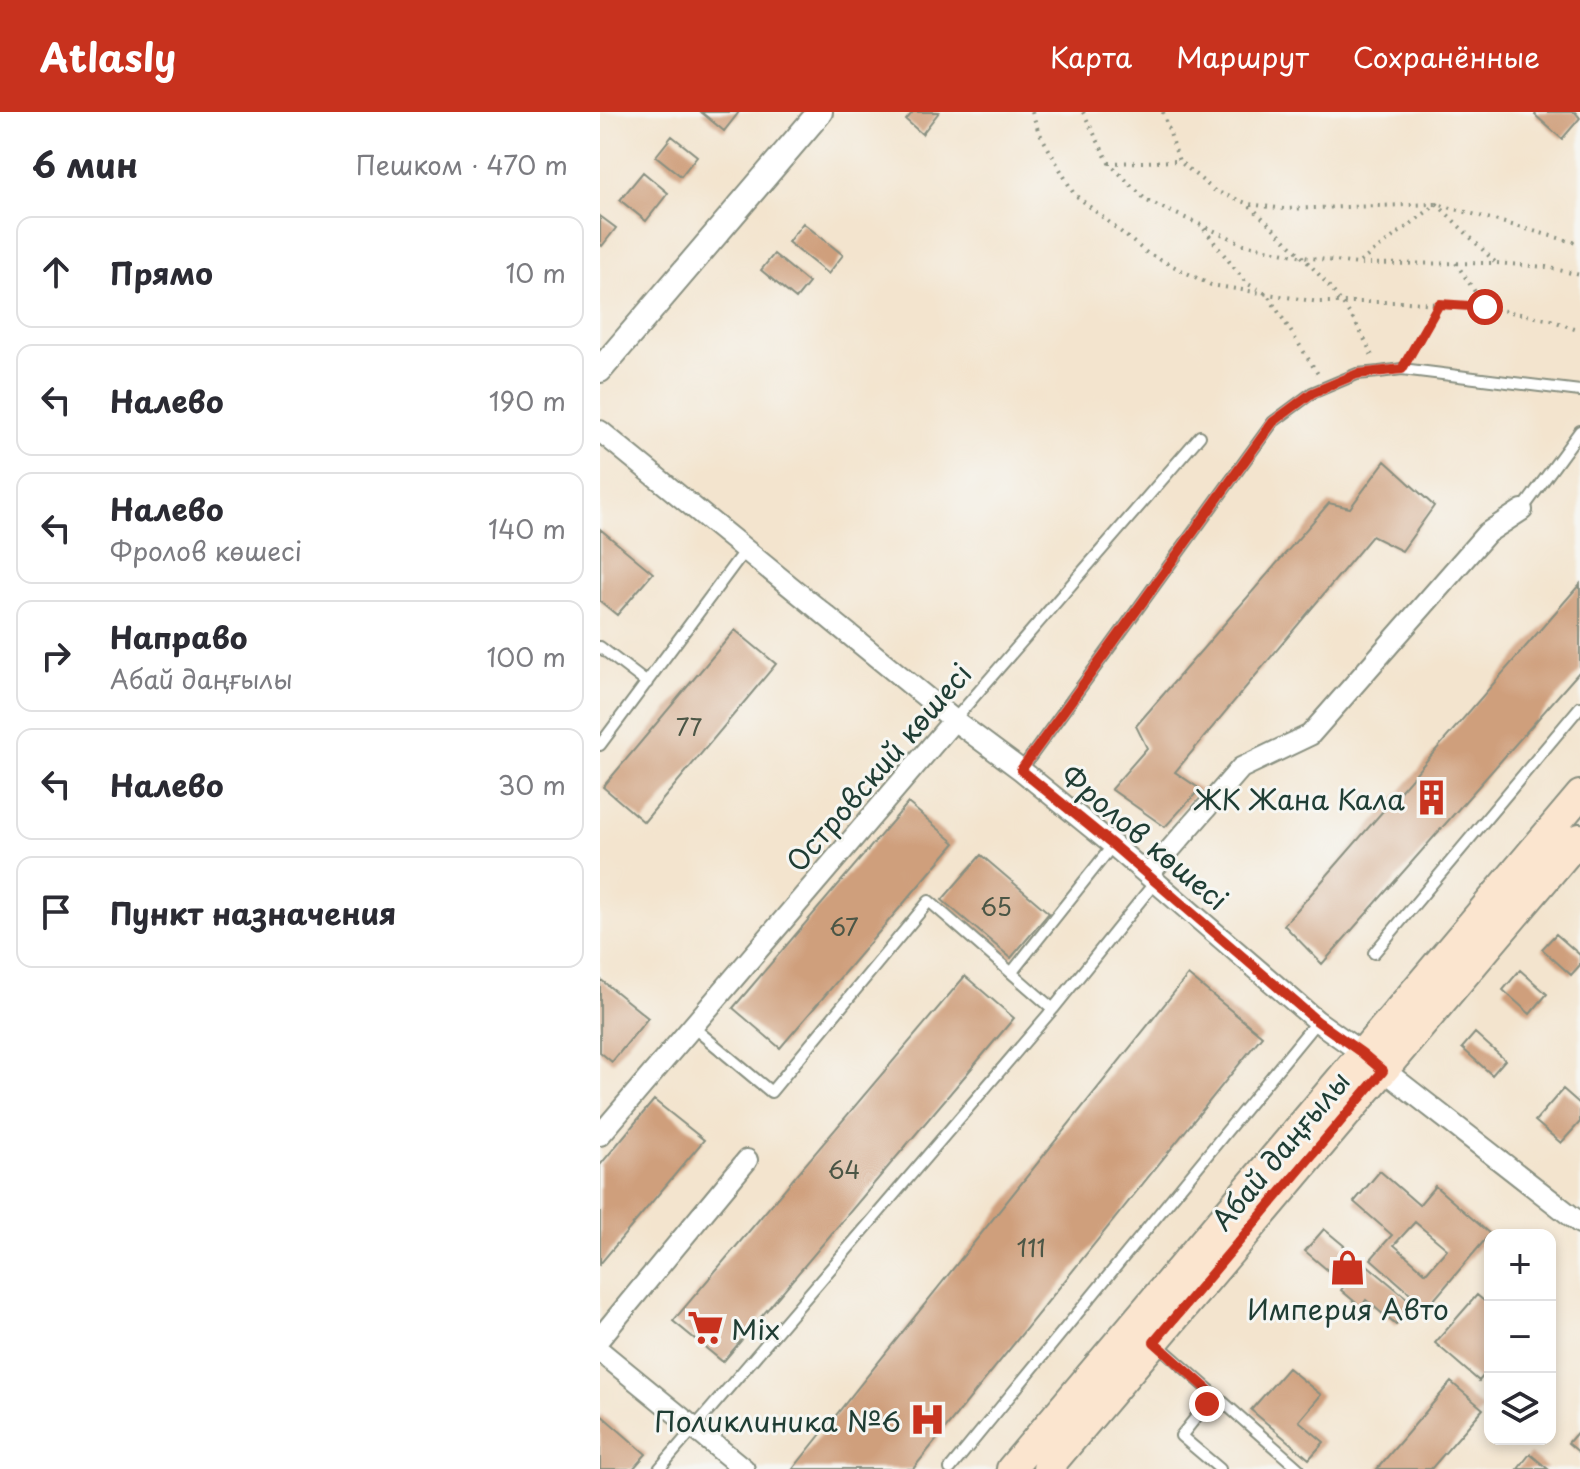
<!DOCTYPE html>
<html lang="ru">
<head>
<meta charset="utf-8">
<style>
	:root { --surface:#fff; --page:#f7f7f7; --text:#2b2b33; --muted:#7c7c81; --line:#e1e1e2; --accent:#c8321e }
	body { margin:0; font-family:"Playpen Sans",sans-serif; background:var(--page); color:var(--text) }
	.controls { position:absolute; right:24px; bottom:24px; display:grid; overflow:hidden; border-radius:16px; box-shadow:0 4px 12px #0003 }
	.controls button { width:72px; height:72px; display:grid; place-items:center; padding:0; border:0; border-bottom:2px solid var(--line); background:var(--surface); color:var(--text); font:40px sans-serif }
	.stop { position:absolute; width:24px; height:24px; margin:-18px; border:6px solid #c8321e; border-radius:50%; background:#fff }
	.stop.end { background:#c8321e; border-color:#fff; box-shadow:0 2px 8px #0008 }
	.list { margin:0; padding:0; list-style:none }
	h2 { display:flex; justify-content:space-between; align-items:center; height:104px; margin:0; padding:0 32px; font-size:34px }
	h2 small { font-size:26px; font-weight:400; color:var(--muted) }
	.list li { display:grid; grid-template-columns:52px 1fr auto; gap:24px; align-items:center; box-sizing:border-box; height:112px; margin:0 16px 16px; padding:0 16px; border:2px solid var(--line); border-radius:16px }
	.list b { display:block; font-size:30px; white-space:nowrap }
	.list p { margin:0; font-size:26px; white-space:nowrap; color:var(--muted) }
	.list em { font-size:26px; font-style:normal; color:var(--muted) }
	.icon { flex:none; width:44px; height:44px; fill:none; stroke:currentColor; stroke-width:2; stroke-linecap:round; stroke-linejoin:round }
	.map { position:relative; flex:none; width:980px; height:1357px; overflow:hidden }
	header { display:flex; align-items:center; gap:48px; box-sizing:border-box; height:112px; padding:0 40px; background:var(--accent); color:#fff }
	header strong { font-size:38px }
	nav { display:flex; gap:44px; margin-inline-start:auto; font-size:28px }
	main { display:flex }
	aside { flex:1; background:var(--surface) }
	.map>svg:first-child { display:block }
	.building { fill:#cf9f7c; fill-rule:evenodd }
	.lines { fill:none; stroke-linecap:round; stroke-linejoin:round }
	.service-casing { stroke:#899081; stroke-width:14 }
	.minor-casing { stroke:#899081; stroke-width:24 }
	.tertiary-casing { stroke:#899081; stroke-width:28 }
	.secondary-casing { stroke:#899081; stroke-width:32 }
	.path { stroke:#899081; stroke-width:4; stroke-dasharray:2 6; stroke-linecap:butt }
	.service { stroke:#fff; stroke-width:10 }
	.minor { stroke:#fff; stroke-width:20 }
	.tertiary { stroke:#fff; stroke-width:24 }
	.secondary { stroke:#fbe5cf; stroke-width:28 }
	.route { stroke:#c8321e; stroke-width:10 }
	.labels { text-anchor:middle; dominant-baseline:central; stroke-width:6; stroke-linejoin:round; paint-order:stroke }
	.number-label { font-size:24px; fill:#4b5646 }
	.street-label { font-size:28px; fill:#1f3d34; stroke:#f6f6f2 }
	.poi-label { font-size:28px; fill:#1f3d34; stroke:#f6f6f2; text-anchor:end }
</style>
</head>
<body>
<header>
<strong>Atlasly</strong>
<nav><a>Карта</a><a>Маршрут</a><a>Сохранённые</a></nav>
</header>
<main>
<aside>
<h2>6 мин<small>Пешком · 470 m</small></h2>
<ul class="list">
<li><svg class="icon" aria-label="ahead" viewBox="0 0 24 24"><path d="M12 20V5M6 11l6-6 6 6"/></svg><div><b>Прямо</b></div><em>10 m</em></li>
<li><svg class="icon" aria-label="left" viewBox="0 0 24 24"><path d="M17 20v-9H6M10 6l-5 5 5 5"/></svg><div><b>Налево</b></div><em>190 m</em></li>
<li><svg class="icon" aria-label="left" viewBox="0 0 24 24"><path d="M17 20v-9H6M10 6l-5 5 5 5"/></svg><div><b>Налево</b><p>Фролов көшесі</p></div><em>140 m</em></li>
<li><svg class="icon" aria-label="right" viewBox="0 0 24 24"><path d="M7 20v-9h11M14 6l5 5-5 5"/></svg><div><b>Направо</b><p>Абай даңғылы</p></div><em>100 m</em></li>
<li><svg class="icon" aria-label="left" viewBox="0 0 24 24"><path d="M17 20v-9H6M10 6l-5 5 5 5"/></svg><div><b>Налево</b></div><em>30 m</em></li>
<li><svg class="icon" aria-label="arrive" viewBox="0 0 24 24"><path d="M6 21V4h12l-3 4 3 4H6"/></svg><div><b>Пункт назначения</b></div></li>
</ul>
</aside>
<div class="map">
<svg width="980" height="1357" viewBox="0 0 980 1357">
	<rect width="100%" height="100%" fill="#f6f6f2"/>
	<filter id="ink" filterUnits="userSpaceOnUse"><feTurbulence type="fractalNoise" baseFrequency=".0125" numOctaves="2"/><feDisplacementMap in="SourceGraphic" scale="16" xChannelSelector="R" yChannelSelector="G"/><feConvolveMatrix kernelMatrix="1 2 1 2 8 2 1 2 1" color-interpolation-filters="sRGB"/></filter>
	<filter id="wash" filterUnits="userSpaceOnUse"><feTurbulence type="fractalNoise" baseFrequency=".006" numOctaves="4" result="noise"/><feDisplacementMap in="SourceGraphic" scale="32" xChannelSelector="R" yChannelSelector="G"/><feGaussianBlur stdDeviation="1.8" result="paint"/><feColorMatrix in="noise" values="0 0 0 0 0 0 0 0 0 0 0 0 0 0 0 0 0 1.4 0 .05"/><feComposite in="paint" operator="in"/></filter>
	<g filter="url(#wash)">
		<rect width="100%" height="100%" fill="#f3e4ce"/>
		<g id="blocks">
			<path class="building" d="M101,0H139L124,19Z
				M313,0H339L322,22L306,8Z
				M937,0H975L980,6L962,27L935,3Z
				M72,24L97,44L81,64L56,44Z
				M43,60L68,81L46,109L20,88Z
				M0,104L16,116L2,134L0,132Z
				M203,111L243,143L228,162L188,130Z
				M174,142L209,171L196,187L161,158Z
				M785,349L834,394L802,439L772,424L575,660L600,677L565,715L511,677L547,636L536,614L729,391L750,396Z
				M0,417L53,461L17,503L0,489Z
				M980,472V559L722,852L684,813Z
				M135,518L176,552L44,710L3,675Z
				M308,691L355,731L180,936L133,896Z
				M381,743L449,801L411,846L342,788Z
				M956,822L980,843V853L971,863L942,837Z
				M920,858L947,882L930,902L903,878Z
				M588,863L662,924L313,1357H193Z
				M365,864L414,906L123,1250L73,1209Z
				M0,867L48,906L12,950L0,940Z
				M875,921L905,948L892,963L862,936Z
				M963,977L980,992V1010L961,1031L935,1009Z
				M54,988L104,1028L0,1152V1053Z
				M780,1059L819,1093L835,1074L890,1122L827,1196L771,1147L792,1123L754,1090ZM815,1110L847,1137L826,1161L794,1133Z
				M724,1117L814,1192L796,1213L766,1188L761,1195L741,1178L745,1173L705,1139Z
				M877,1183L890,1194V1256L879,1269L835,1231Z
				M688,1256L721,1283L699,1309L724,1330L709,1347L651,1298Z
				M851,1270L883,1297L831,1357H777Z
				M0,1302L46,1342L33,1357H0Z
				M980,1317V1341L968,1331Z
				M930,1342L948,1357H918Z"/>
		</g>
	</g>
	<g filter="url(#ink)">
		<use href="#blocks" fill-opacity="0" stroke="#899081" stroke-width="2"/>
		<g class="lines">
			<defs>
				<path id="service" d="M922,398L980,319
					M0,535L47,571
					M354,608L600,324
					M0,633L145,438
					M421,658L673,310L712,281L757,262L779,260L802,257L980,279
					M774,841L980,595
					M412,860L513,733
					M453,897L556,769
					M556,1231L699,1357
					M614,1283L581,1324L620,1357
					M59,1357L453,897L329,789L171,980L93,915
					M350,1357L717,909"/>
				<path id="minor" d="M0,319L354,608L421,658L513,733L717,909L762,941L980,1111
					M548,763L641,656L710,623L887,421L922,398
					M0,1023L354,608
					M0,1226L147,1048
					M0,1239L144,1357"/>
				<path id="tertiary" d="M0,258L220,0"/>
				<path id="secondary" d="M411,1357L980,683
					M447,1357L980,726"/>
			</defs>
			<use href="#service" class="service-casing"/>
			<use href="#minor" class="minor-casing"/>
			<use href="#tertiary" class="tertiary-casing"/>
			<use href="#secondary" class="secondary-casing"/>
			<path class="path" d="M432,0L438,18L474,82L547,141L611,173L719,190H807L885,195L951,208L980,219
				M483,0L509,51L547,89L644,132L703,145L758,152L896,151L946,155L980,163
				M563,0L579,49L615,79L649,92L684,97L837,92L980,132
				M509,51L579,49
				M650,94C696,138 748,184 772,244
				M604,117L646,171L667,182L718,262
				M760,150L837,92L895,150
				M856,151L885,195
				M811,241L839,192"/>
			<use href="#service" class="service"/>
			<use href="#minor" class="minor"/>
			<use href="#tertiary" class="tertiary"/>
			<use href="#secondary" class="secondary"/>
		</g>
	</g>
	<g class="lines" filter="url(#ink)">
		<path class="route" d="M607,1292L614,1283L554,1230L783,959L762,941L717,909L513,733L421,658L673,310L712,281L757,262L802,257L839,192L885,195"/>
	</g>
	<defs>
		<symbol id="building-bare" viewBox="-9 -9 18 18"><path d="M-4-6H4V6H1V3H-1V6H-4ZM-2.5-4.3h1.7v1.8h-1.7ZM.8-4.3h1.7v1.8H.8ZM-2.5-1h1.7V.8h-1.7ZM.8-1h1.7V.8H.8Z" fill="#c8321e" stroke="#f6f6f2" stroke-width="2.5" paint-order="stroke"/></symbol>
		<symbol id="shop-bare" viewBox="-9 -9 18 18"><path d="M-5-2.5h2.3a2.7 3.5 0 0 1 5.4 0H5L5.5 6h-11ZM-1.5-2.5h3a1.5 2.3 0 0 0-3 0Z" fill="#c8321e" stroke="#f6f6f2" stroke-width="2.5" paint-order="stroke"/></symbol>
		<symbol id="supermarket-bare" viewBox="-9 -9 18 18"><path d="M-6-5.5h2.5l.6 2H6L4.5 2H-2.5L-4.4-4H-6ZM-1.5 3.2a1.3 1.3 0 1 0 .1 0ZM3 3.2a1.3 1.3 0 1 0 .1 0Z" fill="#c8321e" stroke="#f6f6f2" stroke-width="2.5" paint-order="stroke"/></symbol>
		<symbol id="hospital-bare" viewBox="-9 -9 18 18"><path d="M-5-5h3v3.5h4V-5h3V5h-3V1.5h-4V5h-3Z" fill="#c8321e" stroke="#f6f6f2" stroke-width="2.5" paint-order="stroke"/></symbol>
	</defs>
	<g fill-rule="evenodd">
		<use href="#building-bare" x="806" y="660" width="51" height="51"/>
		<use href="#shop-bare" x="722" y="1130" width="51" height="51"/>
		<use href="#supermarket-bare" x="80" y="1190" width="51" height="51"/>
		<use href="#hospital-bare" x="302" y="1282" width="51" height="51"/>
	</g>
	<g class="labels">
		<g class="number-label">
			<text x="89" y="614">77</text>
			<text x="396" y="794">65</text>
			<text x="244" y="814">67</text>
			<text x="244" y="1057">64</text>
			<text x="431" y="1135">111</text>
		</g>
		<g class="street-label">
			<text transform="translate(278 655) rotate(-49)">Островский көшесі</text>
			<text transform="translate(545 725) rotate(40)">Фролов көшесі</text>
			<text transform="translate(680 1038) rotate(-50)">Абай даңғылы</text>
		</g>
		<g class="poi-label">
			<text x="805" y="686">ЖК Жана Кала</text>
			<text x="748" y="1196" text-anchor="middle">Империя Авто</text>
			<text x="131" y="1216" text-anchor="start">Mix</text>
			<text x="301" y="1308">Поликлиника №6</text>
		</g>
	</g>
</svg>
<div class="controls">
<button>+</button>
<button>−</button>
<button><svg class="icon" aria-label="layers" viewBox="0 0 24 24"><path d="M12 4l9 5-9 5-9-5zM3 14l9 5 9-5"/></svg></button>
</div>
<div class="stop" style="left:885px;top:195px"></div>
<div class="stop end" style="left:607px;top:1292px"></div>
</div>
</main>
</body>
</html>
